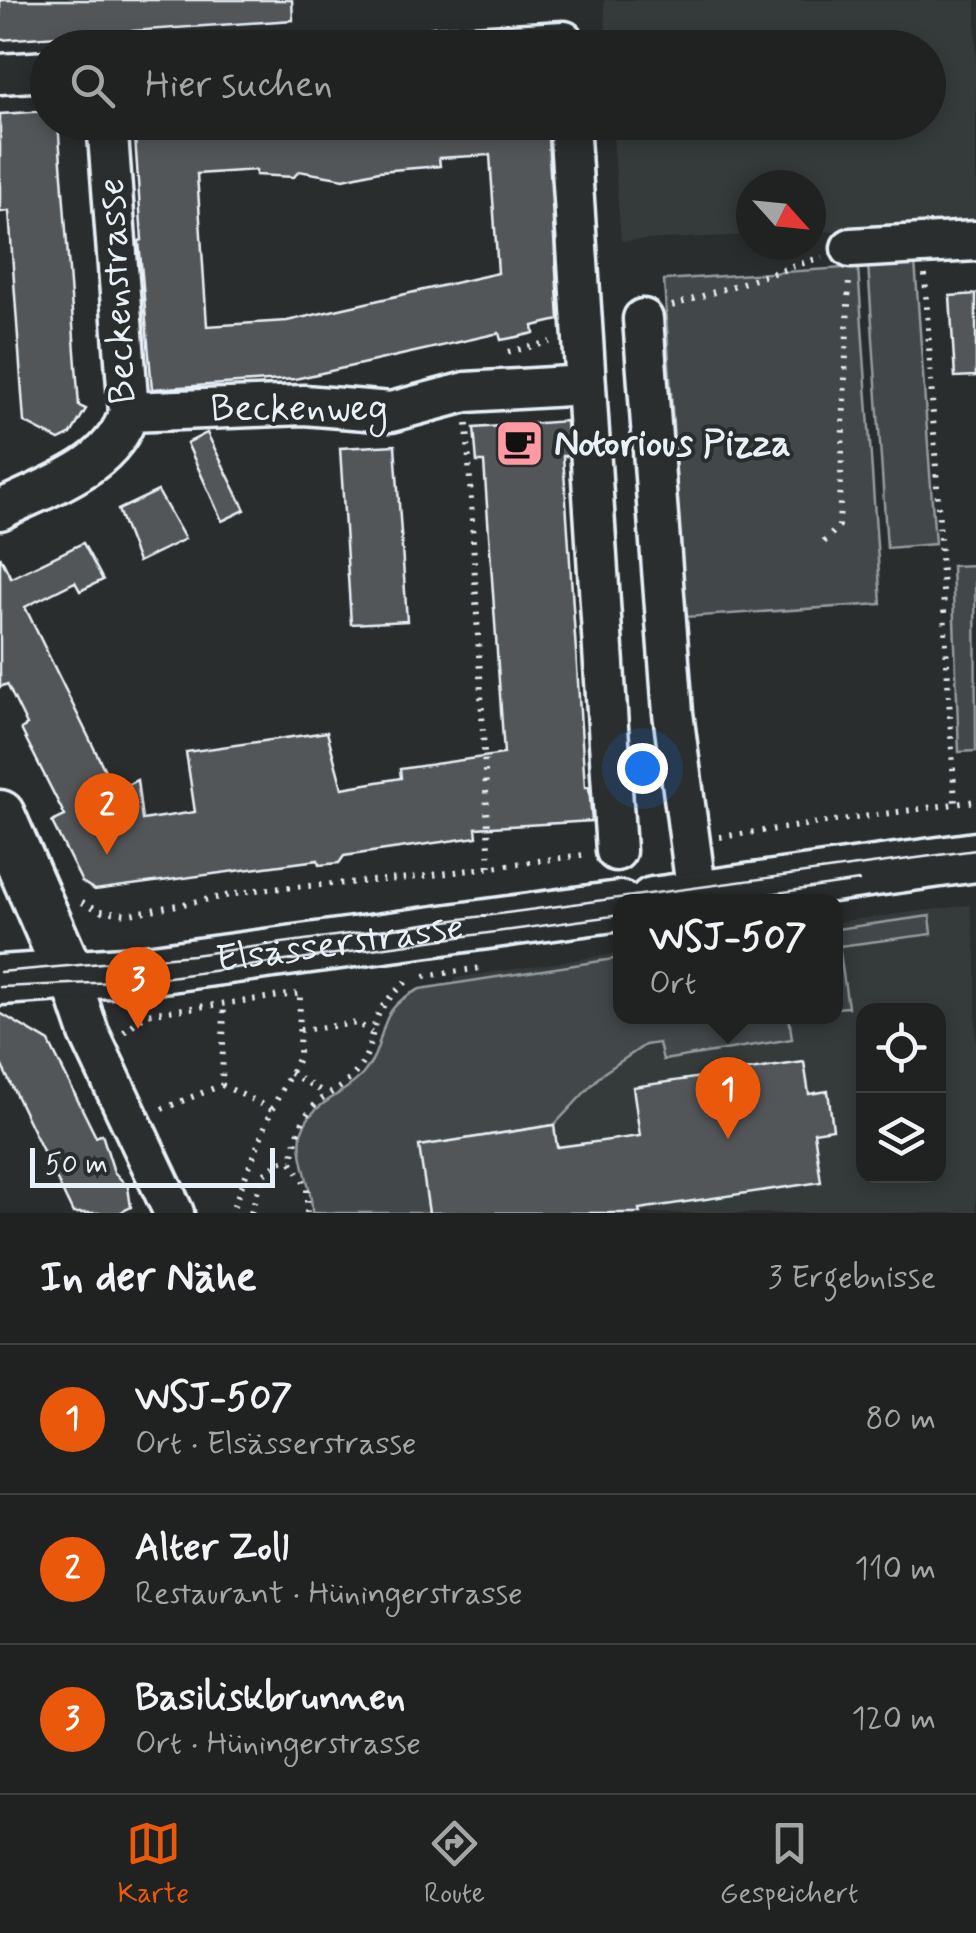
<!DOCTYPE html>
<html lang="de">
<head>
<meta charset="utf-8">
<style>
	:root { --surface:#202222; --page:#2d2f2f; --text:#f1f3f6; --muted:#a2a4a5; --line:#3d3f40; --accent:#ea580c }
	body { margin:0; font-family:Mynerve,sans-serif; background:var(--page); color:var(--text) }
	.controls { position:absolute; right:30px; bottom:30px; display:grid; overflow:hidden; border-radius:20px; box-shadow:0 5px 15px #0003 }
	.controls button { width:90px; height:90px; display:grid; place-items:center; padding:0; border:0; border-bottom:2px solid var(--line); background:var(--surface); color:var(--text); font:50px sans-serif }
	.compass { position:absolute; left:736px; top:170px; width:90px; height:90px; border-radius:50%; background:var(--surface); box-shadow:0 5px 15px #0003; rotate:117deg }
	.scale { position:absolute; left:30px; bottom:25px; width:245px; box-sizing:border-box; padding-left:10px; border:5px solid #e8f1f8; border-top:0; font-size:28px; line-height:35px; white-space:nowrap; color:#e8f1f8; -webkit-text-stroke:8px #2a2d2e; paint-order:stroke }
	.you { position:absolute; left:642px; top:768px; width:35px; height:35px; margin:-25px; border:8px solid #fff; border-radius:50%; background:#1a73e8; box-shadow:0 0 0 15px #1a73e833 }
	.badge { display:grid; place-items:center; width:65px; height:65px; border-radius:50%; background:var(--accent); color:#fff; font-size:32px; font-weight:700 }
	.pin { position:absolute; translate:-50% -82px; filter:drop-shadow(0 2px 5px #0008) }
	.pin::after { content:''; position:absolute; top:52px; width:35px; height:30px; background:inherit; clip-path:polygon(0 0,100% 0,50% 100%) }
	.popup { position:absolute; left:613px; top:894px; width:230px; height:130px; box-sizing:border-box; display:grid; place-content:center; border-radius:20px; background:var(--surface); filter:drop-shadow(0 2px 8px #0005); font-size:32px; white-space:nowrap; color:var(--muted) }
	.popup b { font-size:38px; color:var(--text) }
	.popup::after { content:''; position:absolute; left:50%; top:100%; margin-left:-20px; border:20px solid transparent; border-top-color:var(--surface) }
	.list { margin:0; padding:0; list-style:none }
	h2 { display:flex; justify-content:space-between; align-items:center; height:130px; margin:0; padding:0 40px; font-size:42px }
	h2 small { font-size:32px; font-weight:400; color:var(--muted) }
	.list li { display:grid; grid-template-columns:65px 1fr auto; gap:30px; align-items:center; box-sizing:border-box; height:150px; padding:0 40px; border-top:2px solid var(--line) }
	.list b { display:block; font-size:38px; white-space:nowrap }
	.list p { margin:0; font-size:32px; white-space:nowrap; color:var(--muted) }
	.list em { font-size:32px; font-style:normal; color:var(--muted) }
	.icon { flex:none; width:55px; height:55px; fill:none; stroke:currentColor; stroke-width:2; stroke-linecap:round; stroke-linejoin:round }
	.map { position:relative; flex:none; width:976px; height:1213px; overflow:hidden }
	.search { position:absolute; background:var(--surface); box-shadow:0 5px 15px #0003; left:30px; right:30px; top:30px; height:110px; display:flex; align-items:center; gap:25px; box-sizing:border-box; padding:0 35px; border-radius:55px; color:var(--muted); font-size:38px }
	.sheet { height:580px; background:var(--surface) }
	nav { display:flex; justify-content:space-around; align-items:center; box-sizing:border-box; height:140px; border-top:2px solid var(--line); background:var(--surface); font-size:28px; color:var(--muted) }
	nav a { display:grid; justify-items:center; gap:5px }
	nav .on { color:var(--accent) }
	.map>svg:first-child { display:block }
	.built { fill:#363a3b; fill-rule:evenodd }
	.green { fill:#424648; stroke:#959ca0; stroke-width:2.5 }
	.building { fill:#535759; stroke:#e8f1f8; stroke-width:2.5; fill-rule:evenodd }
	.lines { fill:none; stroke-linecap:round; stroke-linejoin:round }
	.minor-casing { stroke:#e8f1f8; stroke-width:45 }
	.major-casing { stroke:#e8f1f8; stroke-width:55 }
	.path { stroke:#e8f1f8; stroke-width:6; stroke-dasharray:2.5 8; stroke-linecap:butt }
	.minor { stroke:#2a2d2e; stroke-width:38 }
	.major { stroke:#2a2d2e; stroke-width:48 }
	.tram { stroke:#e8f1f8; stroke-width:2.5 }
	.labels { text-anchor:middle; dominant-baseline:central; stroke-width:8; stroke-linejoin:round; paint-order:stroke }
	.street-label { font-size:38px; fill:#e8f1f8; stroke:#2a2d2e }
	.poi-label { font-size:38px; font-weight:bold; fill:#e8f1f8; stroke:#2a2d2e; text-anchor:start }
</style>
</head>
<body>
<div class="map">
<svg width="976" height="1213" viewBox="0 0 976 1213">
	<rect width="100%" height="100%" fill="#2a2d2e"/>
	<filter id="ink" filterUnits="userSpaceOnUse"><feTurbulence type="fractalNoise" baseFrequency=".01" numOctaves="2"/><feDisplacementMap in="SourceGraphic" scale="20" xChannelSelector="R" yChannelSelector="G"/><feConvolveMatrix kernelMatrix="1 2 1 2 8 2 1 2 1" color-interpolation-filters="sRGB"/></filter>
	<g filter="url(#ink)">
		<path class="built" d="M604,0H976V225L811,232V185H751V235L621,241L612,123L928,122V48L607,47Z
			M970,905L976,956V1213H316L337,1138L456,978L620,953V1016H836V922ZM864,1011H938V1176H864Z"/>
		<path class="green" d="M915,261L935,544L887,548L868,264Z
			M858,267L881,604L685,617L664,280Z
			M975,565L976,751L959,752L952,566Z
			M930,916L932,934L839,946L848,1007L836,1008V929Z
			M620,958V1016L789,1017L792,1039L663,1060L659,1043L645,1045L602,1074L554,1125L420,1146L429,1213H312C313,1185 295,1156 302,1131C312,1101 344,1096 363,1074C391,1040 371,1011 420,989Z"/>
		<path class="building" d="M0,0H292L293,20L0,40Z
			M48,111V122H58L79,406L86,409L71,434L59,440L24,422L9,211L0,212V114Z
			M134,122H547L559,320L533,326L534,333L517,337L501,340L499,333L295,379L152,389L139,241L142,240ZM490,155L498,273L287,321L207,326L197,174L256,170V175L294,177L299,171L344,179L379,171L440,166L439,158Z
			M976,294V376L955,377L950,296Z
			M566,421L568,456H563L585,787H589L592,821L476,828L477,837L344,856L339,863L319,865L318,860L95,890L82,882L52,822L65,816L21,729L27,725L7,684L0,687V556L11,578L83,543L103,580L80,591L75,582L25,607L115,791L137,780L142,820L195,812L186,752L327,732L342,788L401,778L400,769L504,754L484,462H477L474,428Z
			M207,433L245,510L222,521L187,443Z
			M395,445L407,621L351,624L340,448Z
			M158,491L185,539L138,562L118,510Z
			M0,1013L49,1042L96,1137L102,1134L114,1172L128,1187L131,1207L119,1213H73L0,1062Z
			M804,1062L809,1094L828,1091L833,1129L814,1132L821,1182L639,1209L640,1213H429L419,1146L554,1125L557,1147L640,1136L633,1087Z"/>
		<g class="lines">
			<defs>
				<path id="minor" d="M436,48L564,41V48
					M0,74L48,71
					M569,122L616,851
					M851,248L976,241
					M643,319L673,713L697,896
					M129,412L304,405L391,412L466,392L586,385
					M0,510C49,485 112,468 129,412L107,122
					M70,976L89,1033L174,1213"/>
				<g id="major">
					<path d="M0,815L70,976"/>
					<path d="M653,902L976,857"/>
					<path id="s1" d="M0,980L139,971L620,906"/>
				</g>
			</defs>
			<use href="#minor" class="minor-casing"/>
			<use href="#major" class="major-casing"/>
			<path class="path" d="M925,275L955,804
				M672,306L822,257
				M508,352L550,342
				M467,424L490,868
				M824,542L839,526L849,280
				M720,837L976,801
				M82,902L101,911L130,914L257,890L410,878L583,855
				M424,976L481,968
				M300,1030L358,1023L371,1033
				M124,1032L146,1014L303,993
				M290,1073L325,1093
				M222,1085L272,1109L231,1213
				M162,1109L222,1085L224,1004
				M272,1109L299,1057L300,993
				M251,1213L262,1176L280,1161L292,1162
				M307,1213V1188L292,1162C303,1081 340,1107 365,1058C372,1044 372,1027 379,1013C385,1000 400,988 410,978"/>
			<use href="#minor" class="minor"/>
			<use href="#major" class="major"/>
			<path class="tram" d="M715,902L859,881
				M0,972L193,955L976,850
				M0,987L140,981L620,915"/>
		</g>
	</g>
	<defs>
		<symbol id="cafe-square" viewBox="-11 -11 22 22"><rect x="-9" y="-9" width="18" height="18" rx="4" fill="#ff9aa2" stroke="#2a2d2e"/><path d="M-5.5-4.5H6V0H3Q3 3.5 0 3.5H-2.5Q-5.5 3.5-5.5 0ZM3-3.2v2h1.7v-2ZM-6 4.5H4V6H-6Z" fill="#111"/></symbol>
	</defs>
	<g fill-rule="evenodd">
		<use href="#cafe-square" x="492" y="416" width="55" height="55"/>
	</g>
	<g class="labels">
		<g class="street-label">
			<text transform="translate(118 291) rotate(-93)">Beckenstrasse</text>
			<text x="299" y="409">Beckenweg</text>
			<text stroke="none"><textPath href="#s1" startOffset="342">Elsässerstrasse</textPath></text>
		</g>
		<g class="poi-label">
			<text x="554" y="444">Notorious Pizza</text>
		</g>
	</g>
</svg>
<div class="controls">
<button><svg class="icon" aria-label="locate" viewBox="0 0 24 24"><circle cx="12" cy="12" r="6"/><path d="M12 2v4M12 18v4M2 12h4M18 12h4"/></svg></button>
<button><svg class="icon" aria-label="layers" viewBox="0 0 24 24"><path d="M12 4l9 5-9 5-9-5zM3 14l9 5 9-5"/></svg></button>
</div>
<svg class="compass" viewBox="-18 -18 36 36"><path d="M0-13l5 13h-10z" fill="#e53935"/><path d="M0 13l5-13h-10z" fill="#a2a4a5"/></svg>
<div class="scale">50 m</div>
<div class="you"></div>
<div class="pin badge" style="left:728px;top:1139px">1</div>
<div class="popup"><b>WSJ-507</b>Ort</div>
<div class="pin badge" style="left:107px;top:855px">2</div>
<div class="pin badge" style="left:138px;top:1029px">3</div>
<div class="search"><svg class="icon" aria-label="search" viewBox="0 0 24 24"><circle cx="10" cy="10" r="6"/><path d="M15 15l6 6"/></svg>Hier suchen</div>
</div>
<section class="sheet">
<h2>In der Nähe<small>3 Ergebnisse</small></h2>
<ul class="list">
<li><span class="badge">1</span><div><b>WSJ-507</b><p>Ort · Elsässerstrasse</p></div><em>80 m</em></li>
<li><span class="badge">2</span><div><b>Alter Zoll</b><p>Restaurant · Hüningerstrasse</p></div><em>110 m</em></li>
<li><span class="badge">3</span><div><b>Basiliskbrunnen</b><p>Ort · Hüningerstrasse</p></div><em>120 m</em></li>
</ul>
</section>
<nav>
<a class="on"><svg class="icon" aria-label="map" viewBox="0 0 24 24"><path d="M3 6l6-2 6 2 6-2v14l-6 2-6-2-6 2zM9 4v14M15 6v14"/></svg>Karte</a>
<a><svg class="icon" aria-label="directions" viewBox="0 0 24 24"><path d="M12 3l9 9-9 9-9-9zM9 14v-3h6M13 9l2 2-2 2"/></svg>Route</a>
<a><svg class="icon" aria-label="saved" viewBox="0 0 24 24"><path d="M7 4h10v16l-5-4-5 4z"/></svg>Gespeichert</a>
</nav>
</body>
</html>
